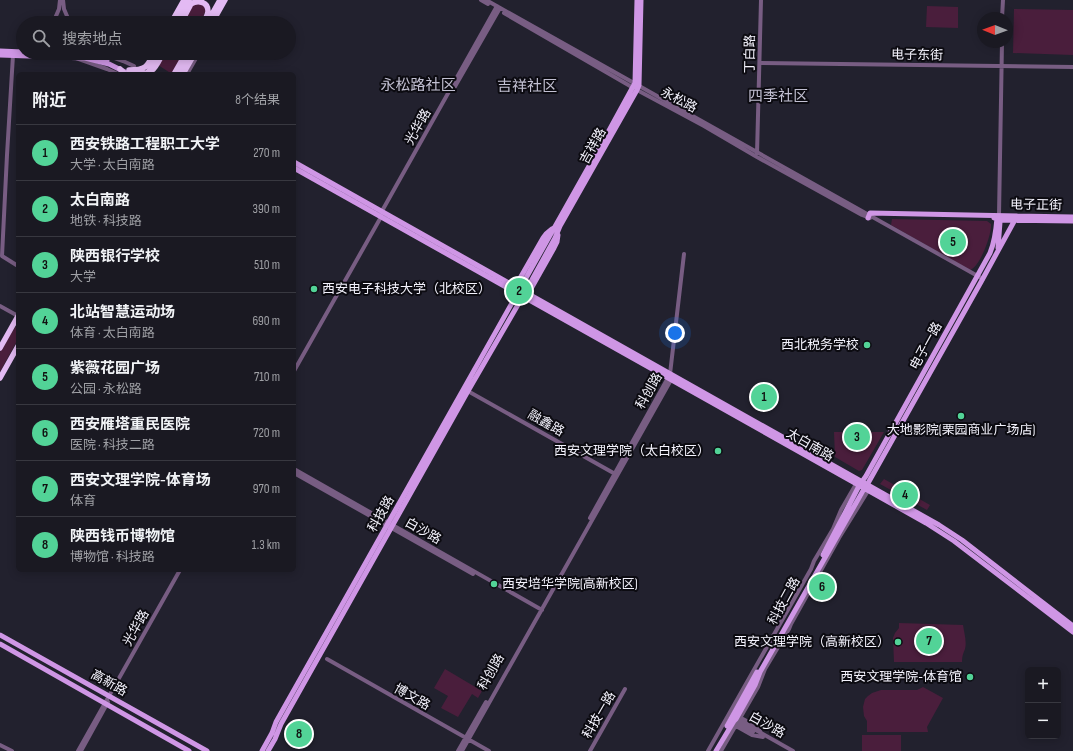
<!DOCTYPE html>
<html lang="zh">
<head>
<meta charset="utf-8">
<style>
	:root { --surface:#1a1922; --page:#23222a; --text:#f1f3f6; --muted:#9fa0a5; --line:#383840; --accent:#52d397 }
	body { margin:0; font-family:"Sofia Sans Condensed","Noto Sans SC",sans-serif; background:var(--page); color:var(--text) }
	.controls { position:absolute; right:12px; bottom:12px; display:grid; overflow:hidden; border-radius:6px; box-shadow:0 2px 10px #0003 }
	.controls button { width:36px; height:36px; display:grid; place-items:center; padding:0; border:0; border-bottom:1px solid var(--line); background:var(--surface); color:var(--text); font:20px sans-serif }
	.compass { position:absolute; left:977px; top:12px; width:36px; height:36px; border-radius:50%; background:var(--surface); box-shadow:0 2px 10px #0003; rotate:271deg }
	.you { position:absolute; left:675px; top:333px; width:14px; height:14px; margin:-10px; border:3px solid #fff; border-radius:50%; background:#1a73e8; box-shadow:0 0 0 6px #1a73e833 }
	.badge { display:grid; place-items:center; width:26px; height:26px; border-radius:50%; background:var(--accent); color:#111; font-size:13px; font-weight:700 }
	.pin { position:absolute; translate:-50% -50%; border:2px solid #fff; box-shadow:0 1px 4px #0006 }
	.list { margin:0; padding:0; list-style:none }
	h2 { display:flex; justify-content:space-between; align-items:center; height:52px; margin:0; padding:0 16px; font-size:17px }
	h2 small { font-size:13px; font-weight:400; color:var(--muted) }
	.list li { display:grid; grid-template-columns:26px 1fr auto; gap:12px; align-items:center; box-sizing:border-box; height:56px; padding:0 16px; border-top:1px solid var(--line) }
	.list b { display:block; font-size:15px; white-space:nowrap }
	.list p { margin:0; font-size:13px; white-space:nowrap; color:var(--muted) }
	.list em { font-size:13px; font-style:normal; color:var(--muted) }
	.icon { flex:none; width:22px; height:22px; fill:none; stroke:currentColor; stroke-width:2; stroke-linecap:round; stroke-linejoin:round }
	.map { position:relative; flex:none; width:1073px; height:751px; overflow:hidden }
	.search { position:absolute; background:var(--surface); box-shadow:0 2px 10px #0003; left:16px; top:16px; width:280px; height:44px; display:flex; align-items:center; gap:10px; box-sizing:border-box; padding:0 14px; border-radius:22px; color:var(--muted); font-size:15px }
	.panel { position:absolute; background:var(--surface); box-shadow:0 2px 10px #0003; left:16px; top:72px; width:280px; height:500px; border-radius:6px }
	.map>svg:first-child { display:block }
	.green { fill:#4a1e3c }
	.lines { fill:none; stroke-linecap:round; stroke-linejoin:round }
	.minor { stroke:#785d83; stroke-width:4 }
	.major { stroke:#cf96e5; stroke-width:5 }
	.highway { stroke:#e3baf3; stroke-width:5.5 }
	.highway-bridge { stroke:#e3baf3; stroke-width:5.5 }
	.poi-dot { fill:#52d397; stroke:#0c0b11; stroke-width:1.5 }
	.labels { text-anchor:middle; dominant-baseline:central; stroke-width:4; stroke-linejoin:round; paint-order:stroke }
	.street-label { font-size:13px; fill:#f4f3fd; stroke:#0c0b11 }
	.poi-label { font-size:13px; fill:#f4f3fd; stroke:#0c0b11; text-anchor:end }
	.quarter-label { font-size:15px; fill:#c2c0d2; stroke:#0c0b11 }
</style>
</head>
<body>
<div class="map">
<svg width="1073" height="751" viewBox="0 0 1073 751">
	<rect width="100%" height="100%" fill="#22212e"/>
	<path class="green" d="M202,2L206,10L200,23H182L193,5Z
		M927,6L958,7V28L926,27Z
		M1014,9L1073,10V55L1013,53Z
		M165,53H184L172,74L158,65Z
		M892,219L987,221L991,224C992,234 980,267 970,270L891,225Z
		M18,324V339L0,372V352L6,340Z
		M834,432H884L862,470L859,471L835,457Z
		M884,479L930,505L927,510L880,484Z
		M899,623L963,625C964,632 967,642 965,649C963,654 962,656 962,662H894L893,638L895,633L899,628Z
		M445,669L482,691L478,698L472,694L458,717L441,708L448,696L434,688Z
		M923,687L943,698L927,727L928,732H867V721L864,716L863,707L865,699L868,696L872,693L881,690H917Z
		M862,735H901V751H862Z"/>
	<g class="lines">
		<path class="minor" d="M63,0L64,9L70,23
			M481,0L488,4
			M486,0L983,279
			M504,13L637,90L704,126L757,157L862,215L870,218
			M55,18L68,19
			M1002,18L1003,0
			M53,23L59,9L60,0
			M101,53L123,61L134,66
			M13,55L7,155L2,256L18,266
			M76,58L107,69L118,74
			M760,63L1073,67
			M187,74L199,53
			M453,90L500,8
			M757,154L761,0
			M999,215L1002,42
			M0,306L18,316
			M294,371L381,217L382,211L497,6
			M466,390L617,475
			M294,469L542,610
			M294,473L473,574
			M590,518L669,376
			M327,659L489,751
			M741,718L756,726L760,731
			M738,720L793,751
			M739,724L753,732
			M736,726L752,735L763,737
			M0,745L12,751
			M78,751L180,570
			M81,751L108,702
			M458,751L486,702
			M462,751L671,380L670,374L684,254
			M590,751L625,689
			M708,751L811,569L814,561L833,529L841,510L856,484
			M721,751L758,687L765,669L789,629L791,624L839,538L868,491"/>
		<path class="major" d="M0,51L23,52
			M59,53L86,54L107,60
			M0,55L85,58L109,64L129,74
			M294,162L939,525L962,540L1073,626
			M294,168L926,523L954,541L1073,632
			M868,218L870,213L1073,217
			M994,218L1000,220L1073,221
			M998,248L1000,222V218
			M521,287L519,280L543,238L546,234L552,229
			M526,289L532,287L554,248L557,242L558,235
			M823,555L859,486L866,476L990,253C995,241 996,231 997,218
			M0,635L207,751
			M0,644L189,751
			M727,726L757,672
			M262,751L272,733L276,722L606,136L635,83L637,0
			M268,751L275,739L281,724L468,391L523,296L555,238L560,226L637,90L639,85L641,0
			M716,751L734,721L736,719L755,685L760,672L864,489L867,485L981,282L1017,216"/>
		<path class="highway" d="M171,23L184,0
			M176,23L189,0
			M181,23L191,4C197,0 208,1 208,11C208,15 205,19 203,23
			M207,23L220,0
			M212,23L225,0
			M120,69L125,74
			M129,70C146,70 147,67 154,53
			M133,73C154,75 154,70 163,53
			M174,74L186,53
			M179,74L191,53
			M183,74L195,53
			M0,348L18,316
			M0,378L18,346"/>
		<path class="highway-bridge" d="M147,74L159,53"/>
	</g>
	<g class="poi-dot">
		<circle cx="314" cy="289" r="4"/>
		<circle cx="867" cy="345" r="4"/>
		<circle cx="961" cy="416" r="4"/>
		<circle cx="718" cy="451" r="4"/>
		<circle cx="494" cy="584" r="4"/>
		<circle cx="898" cy="642" r="4"/>
		<circle cx="970" cy="677" r="4"/>
	</g>
	<g class="labels">
		<g class="street-label">
			<text transform="translate(750 54) rotate(-89)">丁白路</text>
			<text transform="translate(917 55) rotate(1)">电子东街</text>
			<text transform="translate(679 100) rotate(28)">永松路</text>
			<text transform="translate(418 127) rotate(-61)">光华路</text>
			<text transform="translate(593 146) rotate(-61)">吉祥路</text>
			<text transform="translate(1036 205) rotate(1)">电子正街</text>
			<text transform="translate(926 346) rotate(-61)">电子一路</text>
			<text transform="translate(649 391) rotate(-60)">科创路</text>
			<text transform="translate(546 423) rotate(30)">融鑫路</text>
			<text transform="translate(810 445) rotate(30)">太白南路</text>
			<text transform="translate(381 514) rotate(-60)">科技路</text>
			<text transform="translate(423 531) rotate(29)">白沙路</text>
			<text transform="translate(784 601) rotate(-61)">科技二路</text>
			<text transform="translate(136 628) rotate(-61)">光华路</text>
			<text transform="translate(491 672) rotate(-60)">科创路</text>
			<text transform="translate(109 683) rotate(29)">高新路</text>
			<text transform="translate(412 697) rotate(29)">博文路</text>
			<text transform="translate(599 715) rotate(-60)">科技一路</text>
			<text transform="translate(767 725) rotate(29)">白沙路</text>
		</g>
		<g class="poi-label">
			<text x="322" y="289" text-anchor="start">西安电子科技大学（北校区）</text>
			<text x="859" y="345">西北税务学校</text>
			<text x="961" y="430" text-anchor="middle">大地影院(栗园商业广场店)</text>
			<text x="710" y="451">西安文理学院（太白校区）</text>
			<text x="502" y="584" text-anchor="start">西安培华学院(高新校区)</text>
			<text x="890" y="642">西安文理学院（高新校区）</text>
			<text x="962" y="677">西安文理学院-体育馆</text>
		</g>
		<g class="quarter-label">
			<text x="418" y="85">永松路社区</text>
			<text x="527" y="86">吉祥社区</text>
			<text x="778" y="96">四季社区</text>
		</g>
	</g>
</svg>
<div class="controls">
<button>+</button>
<button>−</button>
</div>
<svg class="compass" viewBox="-18 -18 36 36"><path d="M0-13l5 13h-10z" fill="#e53935"/><path d="M0 13l5-13h-10z" fill="#9fa0a5"/></svg>
<div class="you"></div>
<div class="pin badge" style="left:764px;top:397px">1</div>
<div class="pin badge" style="left:519px;top:291px">2</div>
<div class="pin badge" style="left:857px;top:437px">3</div>
<div class="pin badge" style="left:905px;top:495px">4</div>
<div class="pin badge" style="left:953px;top:242px">5</div>
<div class="pin badge" style="left:822px;top:587px">6</div>
<div class="pin badge" style="left:929px;top:641px">7</div>
<div class="pin badge" style="left:299px;top:734px">8</div>
<div class="search"><svg class="icon" aria-label="search" viewBox="0 0 24 24"><circle cx="10" cy="10" r="6"/><path d="M15 15l6 6"/></svg>搜索地点</div>
<section class="panel">
<h2>附近<small>8个结果</small></h2>
<ul class="list">
<li><span class="badge">1</span><div><b>西安铁路工程职工大学</b><p>大学 · 太白南路</p></div><em>270 m</em></li>
<li><span class="badge">2</span><div><b>太白南路</b><p>地铁 · 科技路</p></div><em>390 m</em></li>
<li><span class="badge">3</span><div><b>陕西银行学校</b><p>大学</p></div><em>510 m</em></li>
<li><span class="badge">4</span><div><b>北站智慧运动场</b><p>体育 · 太白南路</p></div><em>690 m</em></li>
<li><span class="badge">5</span><div><b>紫薇花园广场</b><p>公园 · 永松路</p></div><em>710 m</em></li>
<li><span class="badge">6</span><div><b>西安雁塔重民医院</b><p>医院 · 科技二路</p></div><em>720 m</em></li>
<li><span class="badge">7</span><div><b>西安文理学院-体育场</b><p>体育</p></div><em>970 m</em></li>
<li><span class="badge">8</span><div><b>陕西钱币博物馆</b><p>博物馆 · 科技路</p></div><em>1.3 km</em></li>
</ul>
</section>
</div>
</body>
</html>
